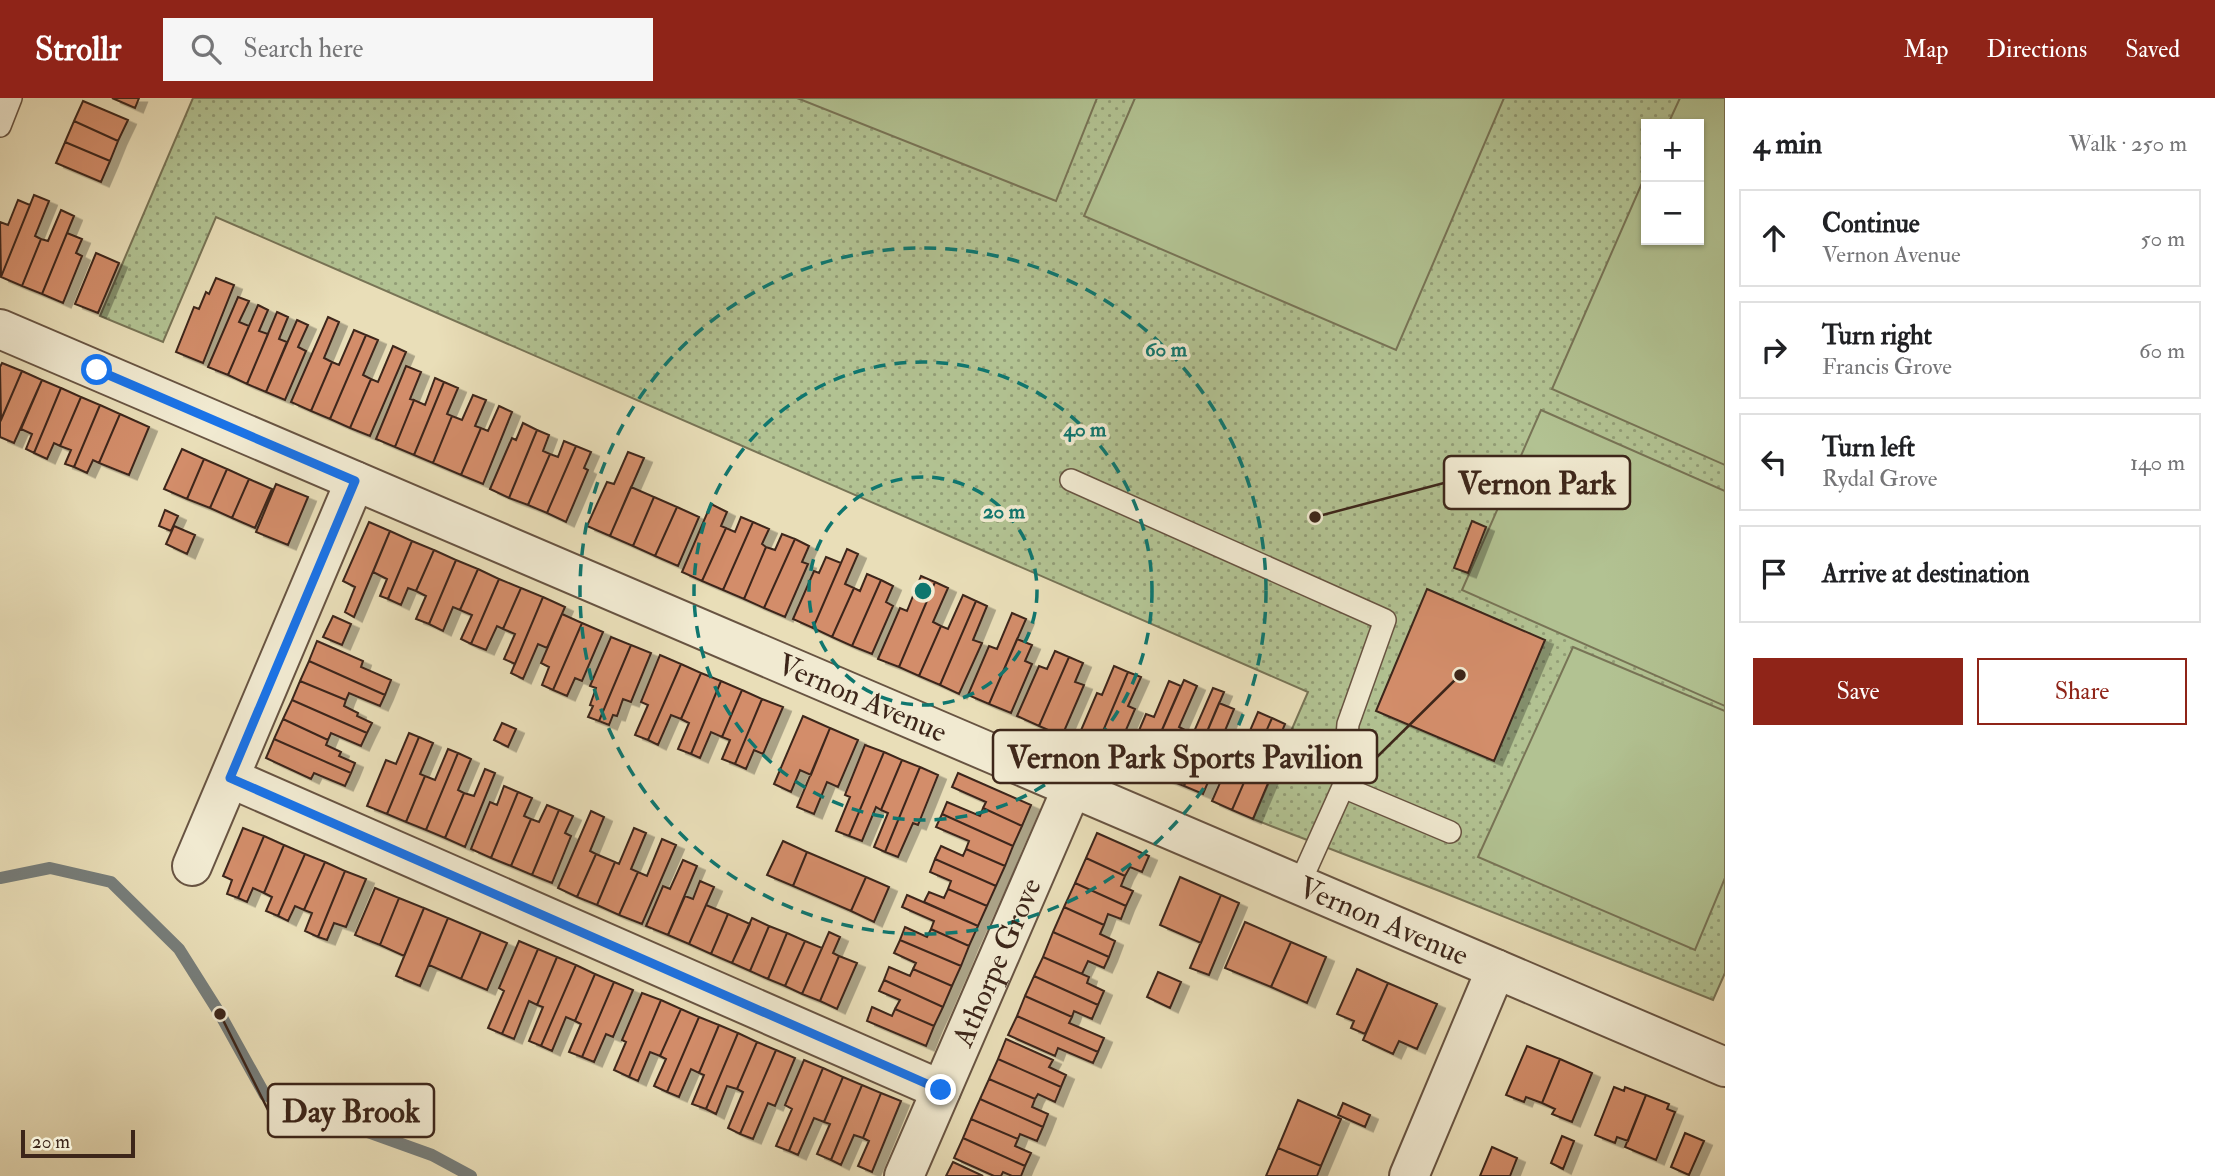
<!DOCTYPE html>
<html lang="en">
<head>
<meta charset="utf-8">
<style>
	:root { --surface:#fff; --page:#f6f6f6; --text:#202124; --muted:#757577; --line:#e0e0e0; --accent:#8f2418 }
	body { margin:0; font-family:"IM FELL Double Pica",serif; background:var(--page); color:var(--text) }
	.controls { position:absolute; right:21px; top:21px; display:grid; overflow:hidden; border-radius:0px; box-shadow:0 2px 5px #0004 }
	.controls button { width:63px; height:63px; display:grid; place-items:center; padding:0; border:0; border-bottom:2px solid var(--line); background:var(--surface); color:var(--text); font:35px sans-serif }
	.scale { position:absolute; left:21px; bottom:18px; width:114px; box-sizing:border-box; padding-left:7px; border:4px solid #3d261a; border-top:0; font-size:19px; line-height:24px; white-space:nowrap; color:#3d261a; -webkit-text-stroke:5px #f1ead1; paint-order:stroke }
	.stop { position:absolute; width:21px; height:21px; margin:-16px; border:5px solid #1a73e8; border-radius:50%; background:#fff }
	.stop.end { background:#1a73e8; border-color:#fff; box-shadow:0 2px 7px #0008 }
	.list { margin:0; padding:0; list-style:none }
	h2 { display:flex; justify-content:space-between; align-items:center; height:91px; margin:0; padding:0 28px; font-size:30px }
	h2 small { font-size:23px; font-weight:400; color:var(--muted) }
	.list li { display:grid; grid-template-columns:46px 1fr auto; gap:21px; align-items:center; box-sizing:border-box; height:98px; margin:0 14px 14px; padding:0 14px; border:2px solid var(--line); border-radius:0px }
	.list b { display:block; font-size:26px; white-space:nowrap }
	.list p { margin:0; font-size:23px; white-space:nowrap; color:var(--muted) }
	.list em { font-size:23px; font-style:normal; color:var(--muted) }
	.actions { display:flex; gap:14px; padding:21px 28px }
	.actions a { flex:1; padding:16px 0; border:2px solid var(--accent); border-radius:0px; text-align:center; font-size:24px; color:var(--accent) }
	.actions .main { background:var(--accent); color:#fff }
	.icon { flex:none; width:38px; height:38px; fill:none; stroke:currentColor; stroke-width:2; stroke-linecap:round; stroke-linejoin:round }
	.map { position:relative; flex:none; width:1725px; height:1078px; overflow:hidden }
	header { display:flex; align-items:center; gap:42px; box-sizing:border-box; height:98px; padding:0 35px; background:var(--accent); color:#fff }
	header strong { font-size:33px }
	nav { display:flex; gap:38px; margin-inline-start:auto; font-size:24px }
	.search { width:490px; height:63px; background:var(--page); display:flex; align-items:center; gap:18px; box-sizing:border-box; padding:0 24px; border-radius:0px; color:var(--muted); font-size:26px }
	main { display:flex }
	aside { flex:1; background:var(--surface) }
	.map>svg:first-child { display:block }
	.park { fill:url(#park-dots); stroke:#787456; stroke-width:2; fill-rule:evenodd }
	.pitch { fill:#b2c292; stroke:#787456; stroke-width:2 }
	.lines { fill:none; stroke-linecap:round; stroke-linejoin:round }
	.stream { stroke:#777e7b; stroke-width:12 }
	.building { fill:#d38d6b; stroke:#3d261a; stroke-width:2; filter:url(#shadow) }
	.lane-casing { stroke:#685442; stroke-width:24 }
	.street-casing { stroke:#685442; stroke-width:42 }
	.lane { stroke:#f1ead1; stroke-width:21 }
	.street { stroke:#f1ead1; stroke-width:38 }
	.route { stroke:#1a73e8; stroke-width:9 }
	.ring { fill:none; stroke:#0f766e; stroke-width:3.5; stroke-dasharray:12 9 }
	.labels { text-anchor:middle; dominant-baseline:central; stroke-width:7; stroke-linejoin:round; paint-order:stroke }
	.street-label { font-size:30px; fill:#3d261a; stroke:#f1ead1 }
	.centre { fill:#0f766e; stroke:#f1ead1; stroke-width:3.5 }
	.ring-label { font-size:21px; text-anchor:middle; font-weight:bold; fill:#0f766e; stroke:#f1ead1; stroke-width:7; stroke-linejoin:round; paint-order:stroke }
	.leader { fill:none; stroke:#3d261a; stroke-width:2.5 }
	.callout-dot { fill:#3d261a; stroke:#f1ead1; stroke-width:2.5 }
	.callout { fill:#f1ead1; stroke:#3d261a; stroke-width:2.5 }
	.callout-label { font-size:32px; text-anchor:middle; font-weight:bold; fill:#3d261a }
</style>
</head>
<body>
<header>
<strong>Strollr</strong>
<div class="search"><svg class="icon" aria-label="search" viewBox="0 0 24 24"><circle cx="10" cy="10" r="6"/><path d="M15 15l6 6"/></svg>Search here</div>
<nav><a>Map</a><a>Directions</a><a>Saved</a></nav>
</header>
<main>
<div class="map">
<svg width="1725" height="1078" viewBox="0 0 1725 1078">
	<defs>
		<pattern id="park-dots" width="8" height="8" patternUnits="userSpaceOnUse" patternTransform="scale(1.75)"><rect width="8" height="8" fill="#b2c292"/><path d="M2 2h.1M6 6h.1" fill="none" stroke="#929d76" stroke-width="1.8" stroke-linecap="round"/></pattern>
		<filter id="shadow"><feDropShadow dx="8" dy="4.5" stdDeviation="0" flood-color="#0004"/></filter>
	</defs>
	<rect width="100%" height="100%" fill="#e9deb8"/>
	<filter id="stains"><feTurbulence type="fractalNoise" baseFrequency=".00286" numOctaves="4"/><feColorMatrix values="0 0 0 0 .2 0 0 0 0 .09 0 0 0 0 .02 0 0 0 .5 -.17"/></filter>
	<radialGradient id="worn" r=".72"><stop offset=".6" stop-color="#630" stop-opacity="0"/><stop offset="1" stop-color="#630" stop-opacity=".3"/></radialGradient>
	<path class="park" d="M193,0H1725V875L1713,902L1437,792L1253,721L1308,594L216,119L163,244L100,218ZM1646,26H1699V142H1646Z"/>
	<path class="pitch" d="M797,0H1097L1056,103Z
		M1135,0H1504L1396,252L1084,118Z
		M1680,0H1725V367L1552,291L1646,76V142H1699V26H1668Z
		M1541,312L1725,393V608L1462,492Z
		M1573,549L1725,613V780L1695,852L1478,759Z"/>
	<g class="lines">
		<path class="stream" d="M0,780L50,770L111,784L179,851L220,916L265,997L432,1057L471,1078"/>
	</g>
	<path class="building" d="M112,0H139L135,10Z
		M83,3L128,22L118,43L74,23Z
		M74,23L118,43L110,63L65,44Z
		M65,44L110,63L101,84L56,65Z
		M34,97L49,103L35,138L41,141L22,188L1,179Z
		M18,102L30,107L1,179L0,124L8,127Z
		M61,112L74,118L42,196L22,188L41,141L48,143Z
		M67,135L82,141L76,155L82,158L63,205L42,196Z
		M96,155L119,165L98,215L75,206Z
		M216,180L234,187L203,265L176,254L194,209L199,211L206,194L209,196Z
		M238,199L249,203L239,224L249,228L228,277L208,269Z
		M258,207L268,212L259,233L268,236L247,286L228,277Z
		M277,214L288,219L279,241L287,244L266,294L247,286Z
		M328,219L339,224L324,260L332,264L311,313L291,304Z
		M297,222L308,227L298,249L306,253L285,302L266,294Z
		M354,232L366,237L330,321L311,313L332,264L339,267Z
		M366,237L378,242L363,277L371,281L350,330L330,321Z
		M393,248L406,254L370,338L350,330L371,281L378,284Z
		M2,265L22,273L1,322L0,269Z
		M406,268L421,274L410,301L414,302L395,349L376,341Z
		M22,273L42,282L14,345L0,339V324Z
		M435,280L444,284L414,357L395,349L414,302L425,307Z
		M42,282L61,290L34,355L26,351L32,336L21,331Z
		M444,284L458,290L447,316L452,318L433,365L414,357Z
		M61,290L81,299L60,348L54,345L47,361L34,355Z
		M473,297L486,302L475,328L481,330L461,377L433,365L452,318L462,322Z
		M81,299L100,307L74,369L65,366L71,352L60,348Z
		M100,307L120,316L99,365L93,362L87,375L74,369Z
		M499,308L512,314L483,386L461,377L481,330L488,333Z
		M120,316L149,329L129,377L99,365Z
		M523,325L537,332L509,400L490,391L512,340L516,342Z
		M537,332L549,337L543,353L550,356L528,407L509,400Z
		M564,343L576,348L547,415L528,407L550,356L558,359Z
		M576,348L591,354L584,370L588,372L566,424L547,415Z
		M182,351L204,361L187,401L164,391Z
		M628,354L644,360L610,438L587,428L607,384L614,386Z
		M204,361L227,371L210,410L187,401Z
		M227,371L249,381L232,420L210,410Z
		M249,381L272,391L255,430L232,420Z
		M276,386L308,399L288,447L256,434Z
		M631,389L654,399L633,448L610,438Z
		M654,399L677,409L655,458L633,448Z
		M711,406L727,414L721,428L726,430L702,483L682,474Z
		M677,409L699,419L678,468L655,458Z
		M165,412L178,418L171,433L159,428Z
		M741,419L753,424L723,492L702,483L726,430L735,434Z
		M1472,423L1486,429L1468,475L1454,470Z
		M369,424L390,433L354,519L345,514L355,489L343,483Z
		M753,424L769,431L762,446L766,449L744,501L723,492Z
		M174,428L195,437L187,456L166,446Z
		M390,433L412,443L388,501L380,498L387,481L373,474Z
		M782,436L795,441L764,510L744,501L766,449L775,452Z
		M795,441L809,448L802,464L808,466L785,519L764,510Z
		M412,443L434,452L416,493L408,490L401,507L388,501Z
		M847,451L858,456L845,486L854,490L832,539L813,530Z
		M434,452L456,462L429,526L416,521L426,498L416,493Z
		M826,459L841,465L813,530L793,521L814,473L819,475Z
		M456,462L478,471L460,512L453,509L443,533L429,526Z
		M478,471L499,481L471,546L461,541L472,517L460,512Z
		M867,476L881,482L852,548L832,539L854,490L860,493Z
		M921,478L935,484L899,569L878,561L900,510L907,513Z
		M499,481L521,490L503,531L497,528L486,552L471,546Z
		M881,482L893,488L886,504L893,508L872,556L852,548Z
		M935,484L948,490L933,524L941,528L919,578L899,569Z
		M521,490L543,499L515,566L504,561L515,536L503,531Z
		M1427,491L1545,542L1494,663L1376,613Z
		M963,497L976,503L940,587L919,578L941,528L948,531Z
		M543,499L565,509L547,550L538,546L523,581L511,575Z
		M976,503L987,508L973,542L982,545L959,596L940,587Z
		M1012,515L1026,521L989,606L968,597L989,548L997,551Z
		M562,516L582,525L553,592L542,587L549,569L541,565Z
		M333,518L351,526L342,547L323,539Z
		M582,525L603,534L582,583L575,580L567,598L553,592Z
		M611,539L631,547L599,623L588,619L593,608L590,607L596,590L590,588Z
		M1017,541L1032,547L1025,563L1032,566L1011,615L989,606Z
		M317,543L363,563L361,569L391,582L385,597L309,563Z
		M631,547L651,555L631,604L623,601L617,618L613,617L609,627L599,623Z
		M1055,553L1069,559L1039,628L1017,618L1039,568L1047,571Z
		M660,557L681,566L648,642L635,637L648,607L641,604Z
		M1069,559L1083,565L1075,584L1084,587L1062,638L1039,628Z
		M309,563L385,597L380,608L349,595L346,602L300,583Z
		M681,566L701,575L681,621L671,617L658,647L648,642Z
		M1114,568L1128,574L1095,652L1076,644L1097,595L1102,597Z
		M1128,574L1141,579L1128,608L1135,611L1114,660L1095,652Z
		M701,575L721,583L691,656L678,651L689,625L681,621Z
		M1184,582L1197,588L1179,629L1185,632L1164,680L1145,671Z
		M300,583L346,602L344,608L358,615L357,618L372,625L367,635L292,602Z
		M721,583L742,592L722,639L711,634L700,660L691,656Z
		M1169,583L1181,588L1145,671L1126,663L1146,616L1154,619Z
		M1213,590L1224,594L1184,688L1164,680L1185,632L1193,636Z
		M742,592L762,601L735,666L722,661L730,642L722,639Z
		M762,601L783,609L763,656L754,652L746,671L735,666Z
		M292,602L367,635L361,648L331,635L328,642L283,621Z
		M1219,605L1234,611L1219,647L1223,649L1203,696L1184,688Z
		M1258,614L1272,620L1232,712L1212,703L1234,653L1240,656Z
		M803,618L830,630L811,677L800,672L791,694L774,686Z
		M1272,620L1285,626L1268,668L1274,671L1253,721L1232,712Z
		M283,621L328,642L326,647L341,654L339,658L355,665L351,675L274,641Z
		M502,625L516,631L508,649L494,642Z
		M830,630L858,642L838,689L827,684L814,716L797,709Z
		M409,635L419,639L387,716L367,708L386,662L396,666Z
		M419,639L433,645L420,676L425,678L406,724L387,716Z
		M274,641L351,675L345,688L314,675L311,681L266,660Z
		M865,647L884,654L849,738L836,733L850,699L845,697Z
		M448,651L458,655L426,732L406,724L425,678L435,682Z
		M884,654L902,662L881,712L876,709L862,743L849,738Z
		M458,655L471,661L458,692L464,695L445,740L426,732Z
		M902,662L920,669L885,754L874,749L888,715L881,712Z
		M920,669L938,677L918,727L913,725L898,759L885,754Z
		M485,671L495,675L465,749L445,740L464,695L474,698Z
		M958,675L1031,707L1022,728L983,710L986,704L952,689Z
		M504,688L518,694L491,760L471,751L490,704L497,707Z
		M518,694L532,700L524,718L531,721L511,768L491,760Z
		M947,704L980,718L983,710L1022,728L1013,748L942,716Z
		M547,707L559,712L532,777L511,768L531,721L539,724Z
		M559,712L573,718L565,735L571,738L552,785L532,777Z
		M591,713L604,719L590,753L596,756L577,799L558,790Z
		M942,716L1013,748L1005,768L966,751L969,743L936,729Z
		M243,730L264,738L238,800L227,796L232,782L223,778Z
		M634,730L646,735L631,771L638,774L619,817L597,807L615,764L619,766Z
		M1097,735L1149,758L1142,774L1130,769L1125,778L1086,760Z
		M264,738L284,747L264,795L253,790L247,804L238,800Z
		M662,741L676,747L642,826L619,817L638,774L647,778Z
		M783,743L807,754L793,788L767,777Z
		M284,747L305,756L278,818L266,813L272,799L264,795Z
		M941,748L963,758L966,751L1005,768L996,788L935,761Z
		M807,754L866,779L851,813L793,788Z
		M305,756L325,764L304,812L295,808L288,823L278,818Z
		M596,756L615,764L597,807L577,799Z
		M1086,760L1125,778L1121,788L1133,793L1126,808L1075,785Z
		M935,761L996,788L987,808L948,791L951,783L930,774Z
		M683,762L697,768L668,837L646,828L663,788L670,791Z
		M325,764L345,773L318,839L305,833L312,815L304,812Z
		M345,773L366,781L346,829L334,825L327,842L318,839Z
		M866,779L889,789L874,824L851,813Z
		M1180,779L1221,797L1201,845L1160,827Z
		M700,783L714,789L689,846L668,837L685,798L693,801Z
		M1075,785L1126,808L1121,821L1108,816L1104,827L1064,809Z
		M375,790L399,800L380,847L355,837Z
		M948,791L987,808L978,828L924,804L929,794L944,800Z
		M907,797L978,828L969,848L931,831L934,823L902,809Z
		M1221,797L1239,805L1209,877L1190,870Z
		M399,800L424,810L404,858L380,847Z
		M706,807L728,816L711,856L689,846Z
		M1064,809L1104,827L1100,836L1115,843L1109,859L1053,834Z
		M424,810L448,820L420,888L396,878Z
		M728,816L750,826L732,865L711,856Z
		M448,820L481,834L461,881L429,867Z
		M752,820L769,828L750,873L732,865Z
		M1245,824L1291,844L1271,889L1225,870Z
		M769,828L787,835L768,881L750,873Z
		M905,829L927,839L931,831L969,848L961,868L900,842Z
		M481,834L507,845L487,892L461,881Z
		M829,834L840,839L833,855L839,858L820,903L802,896Z
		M1053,834L1109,859L1104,870L1088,863L1082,876L1043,859Z
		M787,835L805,843L785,888L768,881Z
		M900,842L961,868L952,888L913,871L916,865L894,855Z
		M519,843L538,851L502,936L488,930L504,893L499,890Z
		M805,843L822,850L802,896L785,888Z
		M1291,844L1326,859L1307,905L1271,889Z
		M538,851L557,859L537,907L529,903L514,941L502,936Z
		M839,858L857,865L837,911L820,903Z
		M557,859L576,867L541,948L529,943L543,909L537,907Z
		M1043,859L1089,879L1087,885L1104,893L1098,907L1034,878Z
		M576,867L595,876L575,923L566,919L552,953L541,948Z
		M889,869L910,878L913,871L952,888L943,909L884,882Z
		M1357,871L1388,885L1365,936L1351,930L1354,923L1337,916Z
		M1158,874L1181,884L1170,910L1147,899Z
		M595,876L614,884L582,959L569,954L581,926L575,923Z
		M1034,878L1098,907L1092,921L1074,913L1072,919L1025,898Z
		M884,882L943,909L934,928L895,911L900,902L879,893Z
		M614,884L633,892L613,939L606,936L594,964L582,959Z
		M1388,885L1437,906L1417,951L1399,943L1393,956L1363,942Z
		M642,895L661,902L629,979L614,972L626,944L622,942Z
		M1025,898L1072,919L1069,925L1104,940L1098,954L1017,918Z
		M661,902L681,911L660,958L650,954L638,983L629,979Z
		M872,909L892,918L895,911L934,928L926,948L867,923Z
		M681,911L699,919L667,994L654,988L666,961L660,958Z
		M1017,918L1098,954L1093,965L1058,950L1055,958L1008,937Z
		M699,919L719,927L699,975L691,971L679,999L667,994Z
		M719,927L738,935L706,1011L692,1006L704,977L699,975Z
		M738,935L757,944L737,991L727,988L716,1016L706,1011Z
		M1006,941L1053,962L1049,969L1066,977L1061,989L998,961Z
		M757,944L776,952L740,1036L728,1030L743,994L737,991Z
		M1527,948L1560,961L1542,1005L1526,999L1524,1004L1506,997Z
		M776,952L795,960L775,1008L768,1005L753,1041L740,1036Z
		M998,961L1061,989L1055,1004L1038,996L1035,1001L989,981Z
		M1560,961L1592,975L1572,1024L1552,1016L1555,1011L1542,1005Z
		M804,962L823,970L789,1053L776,1048L792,1011L785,1007Z
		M823,970L843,979L824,1024L814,1020L798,1057L789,1053Z
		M843,979L862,987L831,1062L817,1056L830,1026L824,1024Z
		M989,981L1035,1001L1032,1009L1048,1016L1043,1029L980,1001Z
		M862,987L881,995L863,1040L854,1037L841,1067L831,1062Z
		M1614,989L1624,993L1625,989L1646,997L1628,1043L1617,1039L1615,1045L1595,1037Z
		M881,995L901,1003L872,1074L858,1068L869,1043L863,1040Z
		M1646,997L1669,1006L1667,1011L1675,1014L1656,1062L1625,1049Z
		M980,1001L1043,1029L1037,1043L1020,1036L1018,1041L971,1021Z
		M1298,1002L1341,1021L1321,1068L1278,1050Z
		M1343,1005L1370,1017L1365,1029L1338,1017Z
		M971,1021L1018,1041L1015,1048L1031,1055L1025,1068L963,1040Z
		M1685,1035L1704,1043L1689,1077L1671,1069Z
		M1562,1038L1574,1043L1563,1071L1551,1065Z
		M963,1040L1025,1068L1021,1078H1012L1003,1074L1001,1078H994L954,1060Z
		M1492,1049L1517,1060L1510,1078H1480Z
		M1278,1050L1321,1068L1317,1078H1266Z
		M953,1064L983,1078H946Z"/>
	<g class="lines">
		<defs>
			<path id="lane" d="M0,28L11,0
				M1071,382L1385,522L1348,626L1343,689L1299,787
				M1343,689L1450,734"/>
			<g id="street">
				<path id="s1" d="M0,231L1725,969"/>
				<path d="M230,680L941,992"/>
				<path d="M192,768L355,383"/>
				<path id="s2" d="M904,1078L1072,690"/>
				<path d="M1409,1078L1496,871"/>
			</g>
		</defs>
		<use href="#lane" class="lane-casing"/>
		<use href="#street" class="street-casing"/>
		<use href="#lane" class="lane"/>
		<use href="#street" class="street"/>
	</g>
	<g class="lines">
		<path class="route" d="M97,272L355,383L230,680L941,992"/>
	</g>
	<g class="ring">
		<circle cx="923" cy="493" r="114"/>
		<circle cx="923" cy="493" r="229"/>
		<circle cx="923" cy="493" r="343"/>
	</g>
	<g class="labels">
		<g class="street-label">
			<text stroke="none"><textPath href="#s1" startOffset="938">Vernon Avenue</textPath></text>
			<text stroke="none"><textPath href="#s1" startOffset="1505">Vernon Avenue</textPath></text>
			<text stroke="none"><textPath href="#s2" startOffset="233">Athorpe Grove</textPath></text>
		</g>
	</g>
	<circle cx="923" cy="493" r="10" class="centre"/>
	<g class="ring-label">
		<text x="1166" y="258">60 m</text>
		<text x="1085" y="338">40 m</text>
		<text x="1004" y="420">20 m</text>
	</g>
	<path class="leader" d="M1315 419L1444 385M1460 577L1377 659M220 916L268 1012"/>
	<g class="callout-dot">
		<circle cx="1315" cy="419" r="7"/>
		<circle cx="1460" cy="577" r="7"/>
		<circle cx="220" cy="916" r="7"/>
	</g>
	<g class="callout">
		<rect x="1444" y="358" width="186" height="53" rx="7"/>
		<rect x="993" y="632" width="384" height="53" rx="7"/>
		<rect x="268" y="986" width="166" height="53" rx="7"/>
	</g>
	<g class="callout-label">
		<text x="1537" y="396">Vernon Park</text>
		<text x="1185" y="670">Vernon Park Sports Pavilion</text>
		<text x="351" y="1024">Day Brook</text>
	</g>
	<rect width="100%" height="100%" filter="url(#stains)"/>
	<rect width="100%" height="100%" fill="url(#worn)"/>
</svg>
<div class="controls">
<button>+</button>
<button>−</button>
</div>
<div class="scale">20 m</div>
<div class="stop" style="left:97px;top:272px"></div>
<div class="stop end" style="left:941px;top:992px"></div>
</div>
<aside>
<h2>4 min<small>Walk · 250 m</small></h2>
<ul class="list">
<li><svg class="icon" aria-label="ahead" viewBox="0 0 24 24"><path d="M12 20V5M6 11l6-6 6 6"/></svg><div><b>Continue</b><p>Vernon Avenue</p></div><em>50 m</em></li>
<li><svg class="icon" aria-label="right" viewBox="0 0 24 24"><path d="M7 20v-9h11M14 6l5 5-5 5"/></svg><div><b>Turn right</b><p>Francis Grove</p></div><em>60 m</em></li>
<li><svg class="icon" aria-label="left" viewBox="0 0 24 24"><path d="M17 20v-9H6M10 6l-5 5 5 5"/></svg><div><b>Turn left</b><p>Rydal Grove</p></div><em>140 m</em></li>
<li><svg class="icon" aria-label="arrive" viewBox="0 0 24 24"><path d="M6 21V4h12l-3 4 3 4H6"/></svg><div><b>Arrive at destination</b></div></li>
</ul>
<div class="actions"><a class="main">Save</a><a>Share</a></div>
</aside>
</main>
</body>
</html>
